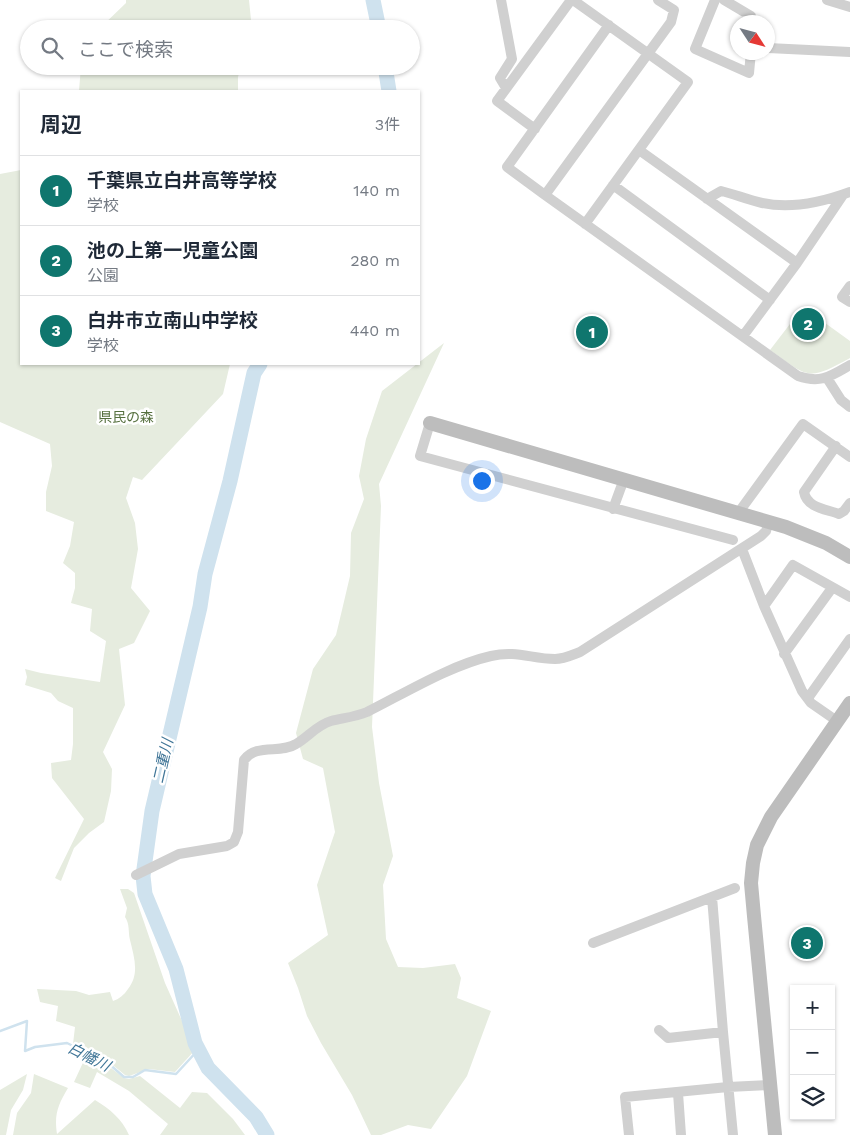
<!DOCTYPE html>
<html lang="ja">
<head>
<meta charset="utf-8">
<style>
	:root { --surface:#fff; --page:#f2f2f3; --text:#1f2937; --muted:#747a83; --line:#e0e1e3; --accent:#0f766e }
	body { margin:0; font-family:"Work Sans","Noto Sans JP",sans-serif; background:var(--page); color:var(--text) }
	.controls { position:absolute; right:15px; bottom:15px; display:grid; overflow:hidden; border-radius:0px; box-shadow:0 1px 4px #0004 }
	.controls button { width:45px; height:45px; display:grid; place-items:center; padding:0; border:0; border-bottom:1px solid var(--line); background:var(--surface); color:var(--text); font:25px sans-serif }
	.compass { position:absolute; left:730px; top:15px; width:45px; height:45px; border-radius:50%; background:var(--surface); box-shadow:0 1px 4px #0004; rotate:126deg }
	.you { position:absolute; left:481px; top:480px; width:18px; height:18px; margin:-12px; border:4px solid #fff; border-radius:50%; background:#1a73e8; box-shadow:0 0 0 8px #1a73e833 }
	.badge { display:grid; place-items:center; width:32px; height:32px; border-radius:50%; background:var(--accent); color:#fff; font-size:16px; font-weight:700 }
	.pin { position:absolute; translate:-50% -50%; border:2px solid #fff; box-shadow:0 1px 5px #0006 }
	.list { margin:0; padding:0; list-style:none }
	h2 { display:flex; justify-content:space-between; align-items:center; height:65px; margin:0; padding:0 20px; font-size:21px }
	h2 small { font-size:16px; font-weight:400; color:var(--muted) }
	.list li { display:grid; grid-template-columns:32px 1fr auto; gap:15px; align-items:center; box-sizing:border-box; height:70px; padding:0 20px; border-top:1px solid var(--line) }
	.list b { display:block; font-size:19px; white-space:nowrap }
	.list p { margin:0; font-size:16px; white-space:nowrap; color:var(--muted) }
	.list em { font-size:16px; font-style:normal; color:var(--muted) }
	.icon { flex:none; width:28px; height:28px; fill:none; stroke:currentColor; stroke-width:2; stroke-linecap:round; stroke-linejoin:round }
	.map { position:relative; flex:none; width:850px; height:1135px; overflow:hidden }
	.search { position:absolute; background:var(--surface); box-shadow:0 1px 4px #0004; left:20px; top:20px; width:400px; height:55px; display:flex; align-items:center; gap:12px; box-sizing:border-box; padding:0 18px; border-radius:28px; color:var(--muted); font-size:19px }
	.panel { position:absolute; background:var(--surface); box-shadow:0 1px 4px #0004; left:20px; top:90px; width:400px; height:275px; border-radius:0px }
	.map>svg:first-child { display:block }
	.green { fill:#e6ecdf }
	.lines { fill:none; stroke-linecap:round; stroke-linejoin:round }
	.stream { stroke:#cfe2ee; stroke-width:2.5 }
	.river { stroke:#cfe2ee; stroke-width:15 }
	.street { stroke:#d0d0d0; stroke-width:10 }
	.secondary { stroke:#bdbdbd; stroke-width:14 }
	.labels { text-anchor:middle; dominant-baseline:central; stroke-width:5; stroke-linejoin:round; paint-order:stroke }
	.park-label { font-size:14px; fill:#56703f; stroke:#fff }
	.water-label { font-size:15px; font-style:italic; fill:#3f7597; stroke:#fff }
</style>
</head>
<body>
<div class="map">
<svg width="850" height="1135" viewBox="0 0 850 1135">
	<rect width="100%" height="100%" fill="#fff"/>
	<path class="green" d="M126,0H249L251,20V29H99L126,3Z
		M81,66H241L238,77V91H79Z
		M21,170V364H230L223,394L142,480L133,477L126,498L135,523L138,549L131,588L150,611L134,643L119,649L125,705L103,752L112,769L111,791L104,822L89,833L74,848L61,881L55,878L84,819L52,778L51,763L71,760L73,744V708L58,701L51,693L25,685L27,677L25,669L41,673L100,682L106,641L90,631L92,609L71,603L75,588V573L63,563L70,546L74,522L46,511V492L52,466L50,444L0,422V174Z
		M803,307L850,341V358C807,382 808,377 770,350Z
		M444,343L379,484L381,506L372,727L379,783L393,856L383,885L386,939L398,967L423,968L455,964L461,978L457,998L491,1011L467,1076L431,1129L408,1125L381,1135H371L352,1095L321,1043L307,1016L298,988L288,963L328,935L317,885L335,832L323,768L303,759L296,733L313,669L336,635L342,610L350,576L351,533L364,499L359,476L366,439L382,391Z
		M120,889H128L134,893L165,983L195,1050L175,1072L149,1069L129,1076L125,1075L109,1062L73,1044L75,1027L56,1021L58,1006L40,1002L37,989L76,991L89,995L110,992L113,1001C119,999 124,995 128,989C140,974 134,957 130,940C128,932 130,924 125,917L127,908Z
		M87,1054L107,1065L124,1078L129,1079L140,1076L180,1108L192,1092L207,1093L233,1119L245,1135H160L168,1124L129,1091L97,1072L90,1088L74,1082Z
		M27,1074L23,1090L11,1110L6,1135H0V1090Z
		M34,1074L68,1088C58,1105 54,1114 57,1134L95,1100C110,1109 122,1119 129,1135H13L17,1113L31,1093Z"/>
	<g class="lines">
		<path class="stream" d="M0,1031L27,1021L25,1051L35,1047L67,1043L108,1063L124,1077H133L145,1070L176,1074L199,1049"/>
		<path class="river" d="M373,0L379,29
			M385,66L389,91
			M260,364L254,373L230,481L205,574L200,607L152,811L143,876L145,894L176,969L195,1043L208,1068L256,1117L267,1135"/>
		<path class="street" d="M501,0L512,59L500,78L506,88
			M573,0L688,82L585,224
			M658,0L674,10L671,22L545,195L798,376C821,384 831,376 850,365
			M715,0L695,49L749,73L751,52
			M724,0L751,16V22
			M827,0L850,7
			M768,48L850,52
			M535,129L497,101L571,0
			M639,150L797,263
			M613,185L770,300
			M545,195L507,167L609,25
			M707,199L721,191C734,194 748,200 762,203C790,209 823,202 850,192
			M850,286L842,297L850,302
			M743,336L797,263L843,195
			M827,378L841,400L850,407
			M430,423L420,456L733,540
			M836,446L804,492C807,508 826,509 839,514L844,511L850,503
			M613,509L624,479
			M739,512L803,424L850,457
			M742,549L764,606L802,691L811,703L837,721
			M764,606L793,565L850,597
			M784,654L832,588
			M808,698L850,639
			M136,875L179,854L227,846L234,842L238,832L244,760C256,743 281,754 296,744C308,737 317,725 331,721C343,718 355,717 367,712C405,693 451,665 491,656C516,650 532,659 555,659C564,659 572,655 580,652L761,536L766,531L769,521
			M712,897L723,1032
			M593,943L735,888
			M659,1030L668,1038L723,1032L733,1135
			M678,1093L681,1135
			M629,1135L625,1097L728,1087L770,1085"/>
		<path class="secondary" d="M430,423L786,527L826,543L850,557
			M775,1135L754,916L751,883L753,863L757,845L771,817L850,703"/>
	</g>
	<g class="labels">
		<g class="park-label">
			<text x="126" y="417">県民の森</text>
		</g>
		<g class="water-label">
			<text transform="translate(163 761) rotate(-77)">二重川</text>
			<text transform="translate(89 1057) rotate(27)">白幡川</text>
		</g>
	</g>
</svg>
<div class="controls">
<button>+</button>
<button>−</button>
<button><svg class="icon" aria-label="layers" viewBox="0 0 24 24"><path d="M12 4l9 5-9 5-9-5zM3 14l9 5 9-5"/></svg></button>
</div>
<svg class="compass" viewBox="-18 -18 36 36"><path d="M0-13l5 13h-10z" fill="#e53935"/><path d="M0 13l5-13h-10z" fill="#747a83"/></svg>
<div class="you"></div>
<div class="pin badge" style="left:592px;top:332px">1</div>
<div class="pin badge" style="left:808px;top:324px">2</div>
<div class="pin badge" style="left:807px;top:943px">3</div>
<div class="search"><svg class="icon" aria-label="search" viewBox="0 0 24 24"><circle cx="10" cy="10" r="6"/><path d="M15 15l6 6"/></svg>ここで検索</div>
<section class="panel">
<h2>周辺<small>3件</small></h2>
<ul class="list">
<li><span class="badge">1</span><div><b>千葉県立白井高等学校</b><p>学校</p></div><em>140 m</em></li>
<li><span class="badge">2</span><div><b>池の上第一児童公園</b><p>公園</p></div><em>280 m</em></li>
<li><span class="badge">3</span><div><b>白井市立南山中学校</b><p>学校</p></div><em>440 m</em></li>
</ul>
</section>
</div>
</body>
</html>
